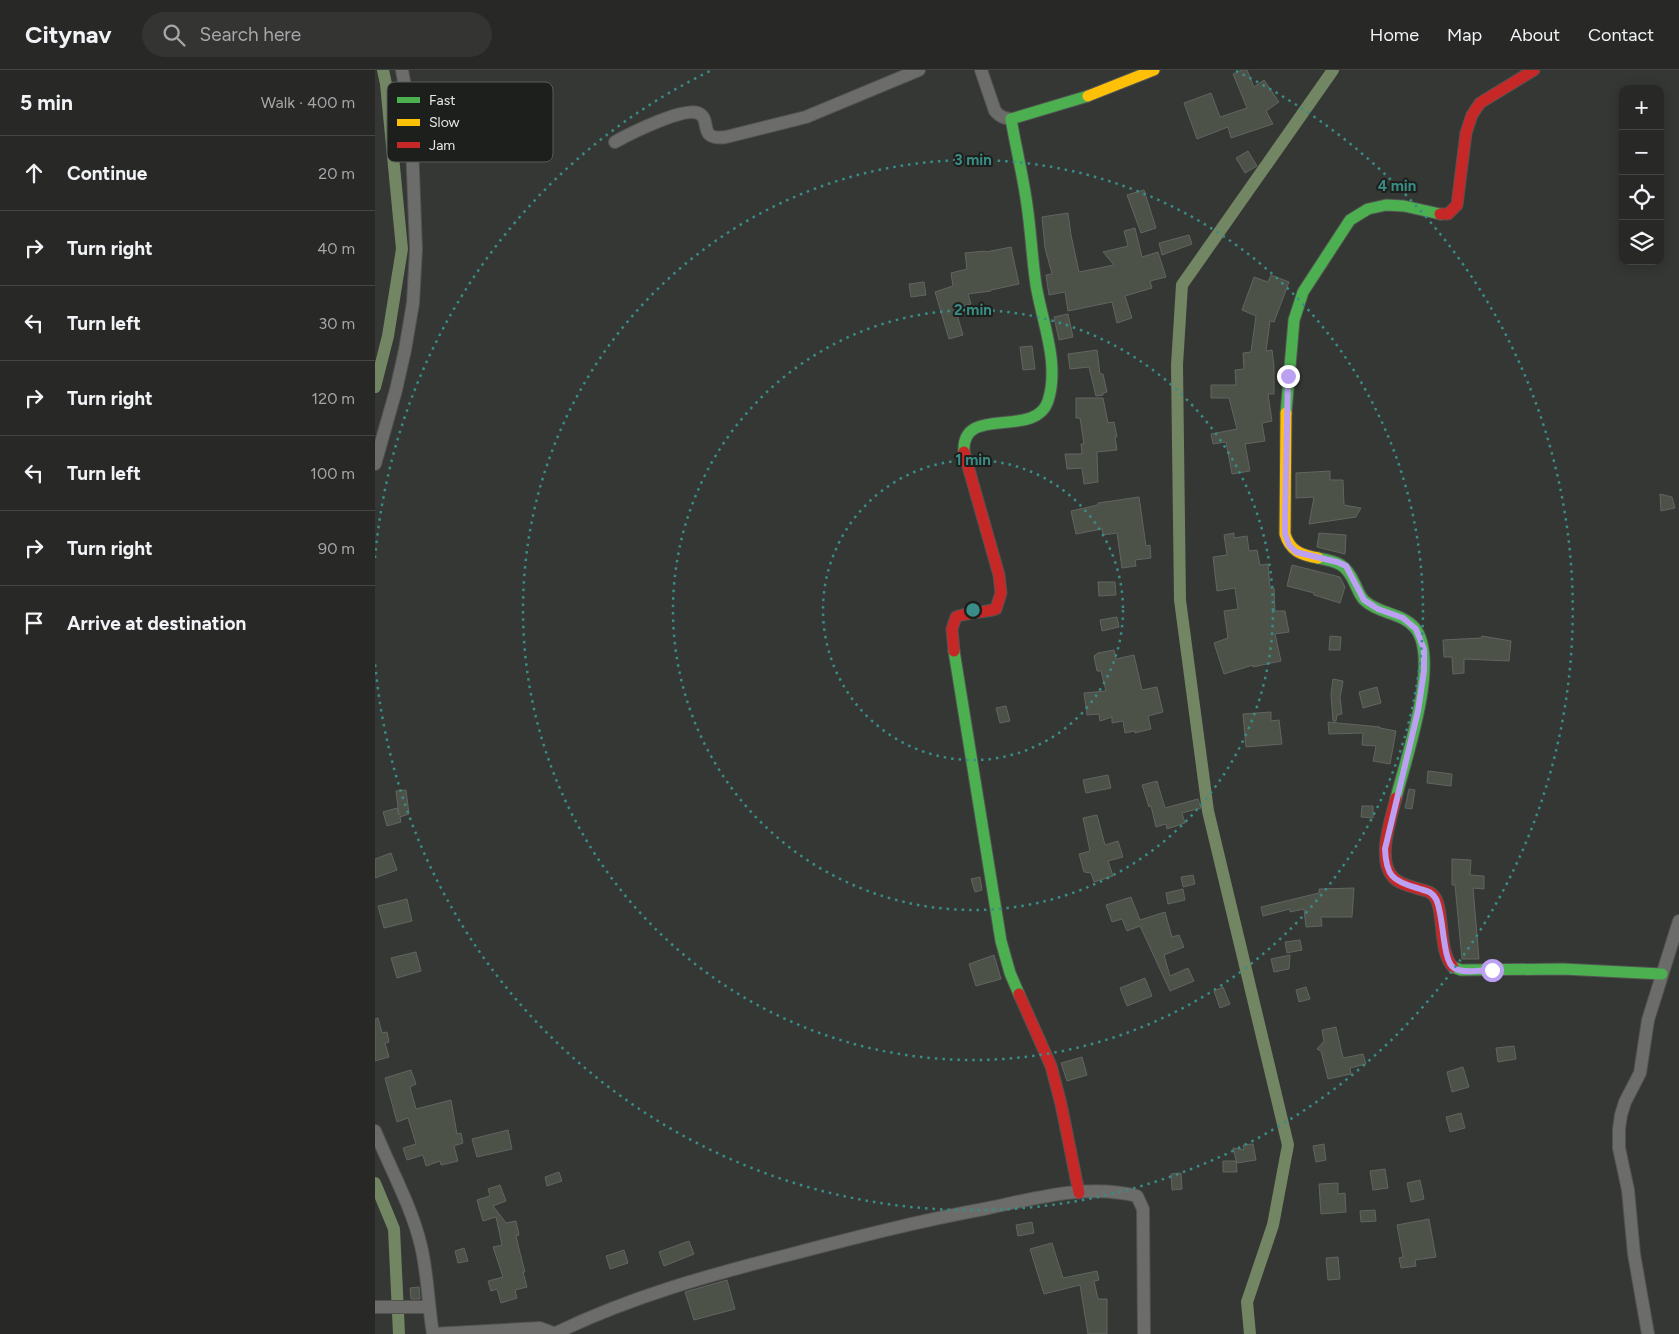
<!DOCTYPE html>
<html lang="en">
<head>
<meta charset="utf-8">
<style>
	:root { --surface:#282927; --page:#343533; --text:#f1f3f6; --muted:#a5a6a7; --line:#444544 }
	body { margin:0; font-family:Figtree,sans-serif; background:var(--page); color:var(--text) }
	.controls { position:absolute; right:15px; top:15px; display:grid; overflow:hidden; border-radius:10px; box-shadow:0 2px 12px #0003 }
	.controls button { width:45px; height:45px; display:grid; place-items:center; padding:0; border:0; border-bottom:1px solid var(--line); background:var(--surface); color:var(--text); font:25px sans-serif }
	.stop { position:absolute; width:15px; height:15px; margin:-11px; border:4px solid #bca0f2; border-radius:50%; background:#fff }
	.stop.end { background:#bca0f2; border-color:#fff; box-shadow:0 1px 5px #0008 }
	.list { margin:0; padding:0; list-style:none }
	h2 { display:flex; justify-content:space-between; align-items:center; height:65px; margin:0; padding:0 20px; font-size:21px }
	h2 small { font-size:16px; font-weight:400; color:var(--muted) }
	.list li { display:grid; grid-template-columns:32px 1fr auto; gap:15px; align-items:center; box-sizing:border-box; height:75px; padding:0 20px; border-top:1px solid var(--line) }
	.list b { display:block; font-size:19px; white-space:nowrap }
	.list em { font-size:16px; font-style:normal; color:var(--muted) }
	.icon { flex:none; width:28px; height:28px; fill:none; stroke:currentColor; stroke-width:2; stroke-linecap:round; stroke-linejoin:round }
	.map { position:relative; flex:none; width:1304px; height:1264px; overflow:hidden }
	header { display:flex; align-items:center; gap:30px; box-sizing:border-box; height:70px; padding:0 25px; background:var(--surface); border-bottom:1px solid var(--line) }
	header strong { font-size:24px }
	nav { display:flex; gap:28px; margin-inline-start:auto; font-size:18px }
	.search { width:350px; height:45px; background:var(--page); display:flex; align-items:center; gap:12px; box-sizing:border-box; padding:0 18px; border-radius:28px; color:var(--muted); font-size:19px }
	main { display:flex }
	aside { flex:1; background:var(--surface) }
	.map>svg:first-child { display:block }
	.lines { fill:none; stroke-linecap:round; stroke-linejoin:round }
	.canal { stroke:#728663; stroke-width:12 }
	.building { fill:#4d5249; stroke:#626461 }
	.street-casing { stroke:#515351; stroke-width:14 }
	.fast-casing { stroke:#515351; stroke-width:13 }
	.slow-casing { stroke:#515351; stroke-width:13 }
	.jam-casing { stroke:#515351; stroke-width:13 }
	.street { stroke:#6c6d6b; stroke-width:12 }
	.fast { stroke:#4caf50; stroke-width:11 }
	.slow { stroke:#ffc107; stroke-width:11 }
	.jam { stroke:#c62828; stroke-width:11 }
	.route { stroke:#bca0f2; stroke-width:6 }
	.ring { fill:none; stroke:#3a8d86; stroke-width:2.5; stroke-dasharray:2.5 5 }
	.key { fill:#1d1f1c; stroke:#595c58; stroke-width:1 }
	.key-label { font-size:14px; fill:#e6e9e5 }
	.centre { fill:#3a8d86; stroke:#1d1f1c; stroke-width:2.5 }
	.ring-label { font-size:15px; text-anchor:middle; font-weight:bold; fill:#3a8d86; stroke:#1d1f1c; stroke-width:4; stroke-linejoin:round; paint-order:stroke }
</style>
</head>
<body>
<header>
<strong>Citynav</strong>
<div class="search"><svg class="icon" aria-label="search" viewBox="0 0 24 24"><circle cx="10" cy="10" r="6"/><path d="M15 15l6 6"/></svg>Search here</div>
<nav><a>Home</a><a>Map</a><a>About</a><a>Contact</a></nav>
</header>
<main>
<aside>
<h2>5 min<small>Walk · 400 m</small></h2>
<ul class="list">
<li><svg class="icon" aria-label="ahead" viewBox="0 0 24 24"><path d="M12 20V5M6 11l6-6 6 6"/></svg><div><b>Continue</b></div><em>20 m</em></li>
<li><svg class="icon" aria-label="right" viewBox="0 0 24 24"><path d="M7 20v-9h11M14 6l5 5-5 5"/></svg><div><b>Turn right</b></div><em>40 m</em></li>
<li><svg class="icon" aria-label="left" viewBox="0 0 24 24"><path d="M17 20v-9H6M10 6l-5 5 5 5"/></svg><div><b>Turn left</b></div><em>30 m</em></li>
<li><svg class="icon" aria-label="right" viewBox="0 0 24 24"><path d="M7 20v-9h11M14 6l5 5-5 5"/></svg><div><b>Turn right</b></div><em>120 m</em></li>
<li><svg class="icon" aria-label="left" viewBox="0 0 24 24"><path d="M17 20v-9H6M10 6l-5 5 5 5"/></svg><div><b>Turn left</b></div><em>100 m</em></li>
<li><svg class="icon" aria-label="right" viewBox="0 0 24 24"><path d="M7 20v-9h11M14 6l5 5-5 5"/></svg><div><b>Turn right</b></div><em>90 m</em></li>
<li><svg class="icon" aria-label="arrive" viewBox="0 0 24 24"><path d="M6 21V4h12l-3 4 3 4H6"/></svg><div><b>Arrive at destination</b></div></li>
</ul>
</aside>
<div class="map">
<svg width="1304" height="1264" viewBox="0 0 1304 1264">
	<rect width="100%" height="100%" fill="#353734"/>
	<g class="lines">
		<path class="canal" d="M0,317L13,266L27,179L11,14L8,0
			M0,1113L19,1159L24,1264
			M875,1264L872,1232L898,1155L913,1075L833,741L805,530L802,295L807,215L958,0"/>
	</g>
	<path class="building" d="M867,0H872L879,17L889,10L904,32L891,41L898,54L856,68L853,57L822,69L809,33L836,23L845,47L872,38L858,4Z
		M873,81L882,96L870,103L861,88Z
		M769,120L781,158L766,163L752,125Z
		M693,143L696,165L704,202L739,195L728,182L753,176L749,161L760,158L767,187L783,182L791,207L775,211L777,218L750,226L757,248L742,253L737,232L693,241L690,222L674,225L671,205L677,204L670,178L667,147Z
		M814,165L817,174L787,185L784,173Z
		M636,177L644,214L616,220V221L593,224L596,234L580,238L588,265L574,269L560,222L578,216L576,203L592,199L590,183L610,181L611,182Z
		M896,205L914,212L899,252L895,251L891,281L897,280L899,296V324H893L897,351L887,353L890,371L870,374L875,401L857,404L851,372L838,374L836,364L862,359L854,328H836V315H861L860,300L869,299L868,283L876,282L881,246L867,240L879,207L893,212Z
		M549,212L551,225L536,227L534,214Z
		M693,244L698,267L684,270L679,247Z
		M657,276L660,299L648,300L645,277Z
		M722,280L725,304H728L732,322L728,323V325L721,326L714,297L695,299L693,284Z
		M701,328H728L733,353L739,352L742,367H740L742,380L722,382L723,412L709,414L707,398L692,399L690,384H707L706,374H709L705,348H701Z
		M955,401V410H968L969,435L986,438L981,447L934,454L939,427L921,428V403Z
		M1285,424L1297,427L1300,438L1286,441Z
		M764,427L771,476L775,475L776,488L760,490L761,496L747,498L742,463L728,465L727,459L701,464L696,441L723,435V433Z
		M859,463V468L872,466L874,481L882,480L885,495L893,494L895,518H899L900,541H910L914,562L900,564L906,591L878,597V595L849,604L839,573L853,568L849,541L863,539L860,518L842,521L838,487L852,485L849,465Z
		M944,463L971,465L970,484L942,477Z
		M917,495L965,507L970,517L965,533L939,525V523L912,516Z
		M723,512H740L741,525L724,526Z
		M742,547L744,557L727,561L725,550Z
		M955,566L966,567L965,580H954Z
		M1107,566L1136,571L1134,591L1089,589V603L1078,604L1077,587H1069L1068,570L1106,568Z
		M739,580L741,589L759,585L767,620L782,617L788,642L773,646L776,659L760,663V661L750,663L748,651L737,653V647L725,651L724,644L712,645L709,623L731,621L726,601H722L719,586L723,583Z
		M958,609L968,611L965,628L967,644L962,645L961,651H958L956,624Z
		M1002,617L1006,633L988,638L984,622Z
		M631,636L635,651L625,653L621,638Z
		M896,642V651L904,650L907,674L871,677L868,644Z
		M953,652L1005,657V658L1021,661L1015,694L998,691L1001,676L987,675L988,663L954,664Z
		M1053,701L1077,704L1076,716L1052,713Z
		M733,705L736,718L711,723L708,710Z
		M782,711L790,738L823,729L826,738L807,743L810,753L792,759L791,754L781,757L776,736L774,737L767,715Z
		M1034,719L1040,720L1037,739L1030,738Z
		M31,720L34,744L25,747L26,752L12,756L8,742L22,738L24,745L21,721Z
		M987,736H998V748L986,747Z
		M722,745L730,775L743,771L748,787L733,791L738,806L719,812L716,803L709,802L704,784L715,781L708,748Z
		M16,783L22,800L0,808V789Z
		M1077,789L1096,790L1095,805L1109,806V819L1098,818L1104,889H1087L1080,815H1077Z
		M818,805L820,814L808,817L806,807Z
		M605,807L607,820L600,822L596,809Z
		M979,818L977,847H946L947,856L931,857L929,839L915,842V839L888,846L886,837L944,823V819Z
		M808,819L810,830L793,834L791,823Z
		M756,827L765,850L790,842L797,867L804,865L809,877L789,885L795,906L813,898L819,911L795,921L765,856L752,861L747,849L737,852L731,835Z
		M32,829L37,851L9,858L3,836Z
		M925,870L927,880L912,883L910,872Z
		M41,882L46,901L22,908L16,888Z
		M619,885L626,909L601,916L594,894Z
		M915,885L914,899L899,902L896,889Z
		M770,908L777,926L752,936L745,918Z
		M848,917L855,934L845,938L839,921Z
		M931,917L935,929L924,932L921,920Z
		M3,948L7,963L12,962L14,972L10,973L14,987L0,991V949Z
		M961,957L968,988L988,984L991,994L975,998L976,1004L953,1009L946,981L942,979L949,971L947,960Z
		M1139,976L1141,989L1123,992L1121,978Z
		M707,987L712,1005L692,1011L686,993Z
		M1088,997L1094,1017L1077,1022L1072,1002Z
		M36,1000L41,1014L35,1017L41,1039L76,1030L82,1064L86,1063L88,1073L79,1076L83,1091L66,1095L65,1091L51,1096L48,1085L32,1090L28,1078L41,1074L33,1048L22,1052L10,1008Z
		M1086,1043L1090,1058L1075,1062L1071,1047Z
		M133,1060L137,1079L102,1087L97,1069Z
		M878,1074L881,1090L862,1093L858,1078L869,1080L868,1075Z
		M949,1074L951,1090L941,1092L938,1076Z
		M848,1091H861L862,1102H848Z
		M1010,1099L1013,1118L998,1120L995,1101Z
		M184,1102L187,1111L172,1116L170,1107Z
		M806,1103L807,1119L797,1120L796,1104Z
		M1045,1110L1049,1129L1036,1132L1032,1113Z
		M963,1113V1124L970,1123L971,1142L946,1144L944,1114Z
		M125,1115L131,1131L118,1136L131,1153L141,1151L144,1165L141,1166L147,1191L150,1202H148L152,1217L140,1220L142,1228L126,1233L122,1219L116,1221L113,1211L128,1207L118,1177L127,1175L121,1147L108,1151L102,1130L115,1126L113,1119Z
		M1000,1140L1001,1151L986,1152L985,1141Z
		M1054,1149L1061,1187L1040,1190L1041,1196L1026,1198L1024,1188L1028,1187L1022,1155Z
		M657,1152L659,1163L643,1166L641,1155Z
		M314,1171L319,1184L289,1196L284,1182Z
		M677,1173L688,1208L722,1201L724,1210L719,1211L723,1229H732V1264H713L705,1215L669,1224L655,1179Z
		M89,1178L93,1191L83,1193L80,1181Z
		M249,1180L253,1193L235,1199L231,1186Z
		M963,1187L965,1209L953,1210L951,1188Z
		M352,1210L360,1239L319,1250L310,1222Z
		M44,1217L45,1229H36L35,1218Z"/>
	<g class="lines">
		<defs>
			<path id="street" d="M606,0L620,41C625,47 629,48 636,49
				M240,72C254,64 308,37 323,43C338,49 321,71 351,67L431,47L544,0
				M0,394L21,320L30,280L38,233L41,179L36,50L27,0
				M0,1061C15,1098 37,1137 46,1176C53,1205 53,1235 58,1264L165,1258L181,1264
				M0,1237H53
				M181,1263C255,1227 334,1205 413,1185C478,1168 543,1151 609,1139C658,1129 712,1113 762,1126L768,1139L769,1264
				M1273,1264L1259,1184L1253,1120L1244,1078V1059L1246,1045L1250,1032L1265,1003L1273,950L1304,851"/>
			<path id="fast" d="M911,343L919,250L928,222L975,150L993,139L1011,135L1029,136L1065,144
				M589,382C586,333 660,370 673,331C685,293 667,252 661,215C657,188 656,162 652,135C648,106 641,78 636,49L713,26
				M943,488C964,492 971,494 980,514C983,520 985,527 990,531C1004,544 1028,543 1040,558C1066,590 1030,691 1021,728
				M579,581L626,871L635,903L644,924
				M1078,897L1086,900L1188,899L1287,904"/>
			<path id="slow" d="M713,26L779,0
				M911,343L910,464C915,481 926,485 943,488"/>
			<path id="jam" d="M1065,144H1073L1082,135L1091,63L1097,45L1105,33L1159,0
				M579,581L577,559L581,547C593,542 608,543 621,539L626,523L624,505L589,382
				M1021,728C1016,749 1002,788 1017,806C1023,814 1035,816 1044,819C1053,821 1058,822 1062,831C1069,850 1064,882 1078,897
				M644,924L676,996L686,1034L704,1123"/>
		</defs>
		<use href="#street" class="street-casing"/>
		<use href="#fast" class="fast-casing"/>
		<use href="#slow" class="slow-casing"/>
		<use href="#jam" class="jam-casing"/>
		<use href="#street" class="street"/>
		<use href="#fast" class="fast"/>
		<use href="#slow" class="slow"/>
		<use href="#jam" class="jam"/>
	</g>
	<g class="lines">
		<path class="route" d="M913,306L910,450V464L914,475L921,482L962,492L971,496L989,530L1003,539L1028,548L1041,559L1049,579V601L1043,641L1010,779C1011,805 1017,811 1042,818C1050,821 1056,820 1061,829C1069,844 1067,891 1079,898C1088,904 1106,900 1117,900"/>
	</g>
	<g class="ring">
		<circle cx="598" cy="540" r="150"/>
		<circle cx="598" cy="540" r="300"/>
		<circle cx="598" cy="540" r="450"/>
		<path d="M0 488A600 600 0 0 1 335 1M861 1A600 600 0 1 1 0 592"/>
	</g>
	<rect x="12" y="12" width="166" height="80" rx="8" class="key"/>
	<rect x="22" y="27" width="23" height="6" fill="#4caf50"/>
	<rect x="22" y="49" width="23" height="7" fill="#ffc107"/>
	<rect x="22" y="72" width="23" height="6" fill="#c62828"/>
	<g class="key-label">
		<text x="54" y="35">Fast</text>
		<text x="54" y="57">Slow</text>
		<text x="54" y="80">Jam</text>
	</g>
	<circle cx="598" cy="540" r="8" class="centre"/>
	<g class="ring-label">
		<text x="598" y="95">3 min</text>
		<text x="1022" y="121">4 min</text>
		<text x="598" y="245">2 min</text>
		<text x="598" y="395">1 min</text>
	</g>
</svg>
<div class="controls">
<button>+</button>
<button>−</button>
<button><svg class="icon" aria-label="locate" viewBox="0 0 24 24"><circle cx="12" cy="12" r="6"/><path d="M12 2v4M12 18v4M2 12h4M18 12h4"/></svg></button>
<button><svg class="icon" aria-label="layers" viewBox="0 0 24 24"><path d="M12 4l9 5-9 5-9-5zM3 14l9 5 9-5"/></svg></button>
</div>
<div class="stop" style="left:1117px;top:900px"></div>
<div class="stop end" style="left:913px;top:306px"></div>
</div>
</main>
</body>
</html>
